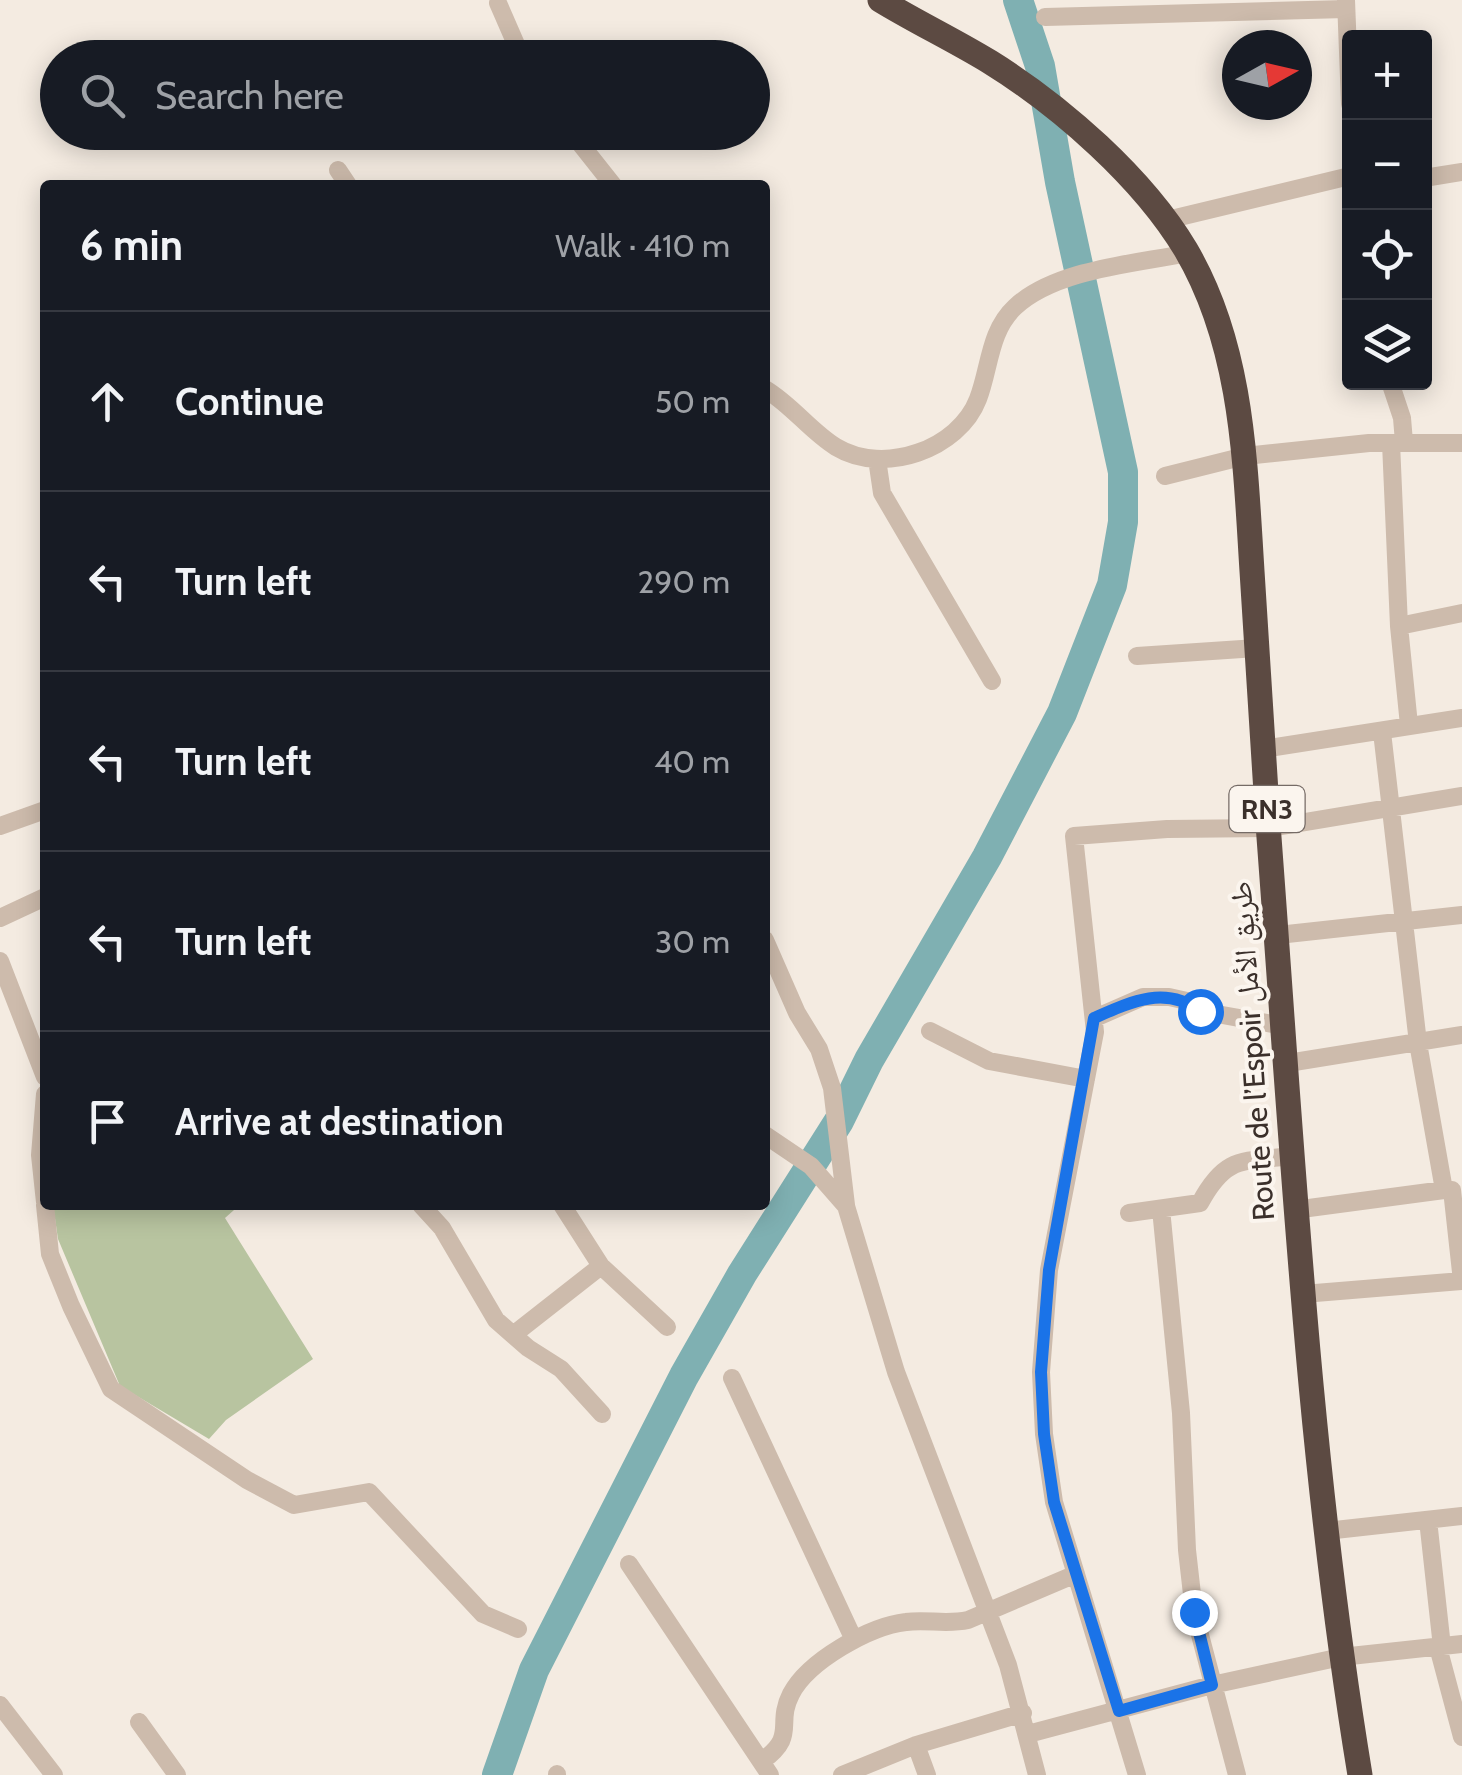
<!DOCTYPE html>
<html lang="en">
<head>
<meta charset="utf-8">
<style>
	:root { --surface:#171b24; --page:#20242c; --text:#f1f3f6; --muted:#9ea1a6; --line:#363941 }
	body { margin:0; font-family:Cabin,"Noto Naskh Arabic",sans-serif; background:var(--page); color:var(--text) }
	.controls { position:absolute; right:30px; top:30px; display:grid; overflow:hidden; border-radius:10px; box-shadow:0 5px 25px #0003 }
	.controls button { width:90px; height:90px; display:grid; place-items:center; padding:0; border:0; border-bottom:2px solid var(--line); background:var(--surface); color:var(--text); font:50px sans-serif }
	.compass { position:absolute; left:1222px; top:30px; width:90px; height:90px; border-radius:50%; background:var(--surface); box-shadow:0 5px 25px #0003; rotate:82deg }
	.stop { position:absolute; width:30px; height:30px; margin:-22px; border:8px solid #1a73e8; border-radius:50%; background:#fff }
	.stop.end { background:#1a73e8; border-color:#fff; box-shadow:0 2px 10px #0008 }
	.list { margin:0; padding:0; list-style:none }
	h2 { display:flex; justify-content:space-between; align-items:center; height:130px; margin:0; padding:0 40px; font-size:42px }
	h2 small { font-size:32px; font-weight:400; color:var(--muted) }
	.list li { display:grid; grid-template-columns:65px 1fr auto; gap:30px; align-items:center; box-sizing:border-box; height:180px; padding:0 40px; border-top:2px solid var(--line) }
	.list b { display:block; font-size:38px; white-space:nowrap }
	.list em { font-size:32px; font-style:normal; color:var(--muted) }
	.icon { flex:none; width:55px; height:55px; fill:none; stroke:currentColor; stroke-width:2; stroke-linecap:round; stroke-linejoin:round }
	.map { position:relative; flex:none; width:1462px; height:1775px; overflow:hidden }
	.search { position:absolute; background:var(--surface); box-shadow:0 5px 25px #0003; left:40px; top:40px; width:730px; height:110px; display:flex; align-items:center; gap:25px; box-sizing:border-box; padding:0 35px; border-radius:55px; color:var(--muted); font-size:38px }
	.panel { position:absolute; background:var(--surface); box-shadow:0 5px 25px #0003; left:40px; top:180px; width:730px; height:1030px; border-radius:10px }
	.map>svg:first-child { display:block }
	.green { fill:#b8c4a0 }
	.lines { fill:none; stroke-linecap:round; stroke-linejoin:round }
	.river { stroke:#7fb0b2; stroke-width:30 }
	.minor { stroke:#cdbbac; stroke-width:18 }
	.highway { stroke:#5c4a42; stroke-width:25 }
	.route { stroke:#1a73e8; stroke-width:12 }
	.labels { text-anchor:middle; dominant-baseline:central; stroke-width:8; stroke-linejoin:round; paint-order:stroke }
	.shield { fill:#fbf5ee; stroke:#756b66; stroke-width:2.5 }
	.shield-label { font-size:28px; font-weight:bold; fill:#3b302b }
	.street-label { font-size:30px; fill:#3b302b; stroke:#fbf5ee }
</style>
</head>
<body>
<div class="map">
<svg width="1462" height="1775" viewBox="0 0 1462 1775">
	<rect width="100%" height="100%" fill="#f4ebe1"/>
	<path class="green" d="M53,1205H233L234,1210L225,1218L313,1359L226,1420L209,1439L120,1386L58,1239Z"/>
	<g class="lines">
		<path class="river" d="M497,1775L534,1670L684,1376L742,1274L839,1121L869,1060L987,857L1062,713L1112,585L1123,522V472L1060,182L1040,66L1018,0"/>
		<path class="minor" d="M1346,0L1350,104
			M498,3L522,58
			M1045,17L1346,9
			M571,132L613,185
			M338,170L348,185
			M1424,178L1462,172
			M1167,220L1350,176
			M1390,382L1402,418L1404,442
			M765,389C792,405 810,431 836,447C884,476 959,449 978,399C990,368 989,331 1015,307C1056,269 1135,264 1188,253
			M1391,443L1399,626L1409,725
			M877,459L882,493L992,681
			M1165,476L1245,456L1369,443H1462
			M1399,626L1462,613
			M1137,656L1257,648
			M1263,749L1462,718
			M0,826L45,810
			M0,918L45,897
			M1278,935L1462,915
			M765,940L797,1013L819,1049L832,1088L846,1205
			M0,961L45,1077
			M1095,1018L1143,997H1169L1187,1001L1200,1011L1284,1026
			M930,1031L989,1061L1086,1079
			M1288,1063L1462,1035
			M45,1094L40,1155L45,1202
			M765,1135L811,1166L846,1206L896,1372L1008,1665L1037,1775
			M1452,1190L1462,1281
			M45,1205L50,1254L71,1306L111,1389L247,1480L294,1505L369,1492L483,1614L518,1629
			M421,1205L442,1228L496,1320L528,1348L561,1369L602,1414
			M1161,1209L1181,1413L1187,1550L1194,1612L1237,1775
			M1294,1210L1444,1190L1418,1043L1382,732
			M1129,1213L1200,1203C1226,1155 1242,1162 1292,1156
			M601,1266L667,1327
			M1303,1294L1462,1281
			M513,1335L601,1266L562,1205
			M732,1378L854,1640
			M1428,1520L1442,1647
			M1326,1531L1462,1516
			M629,1564L770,1775
			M1438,1647L1462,1737
			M0,1705L54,1775
			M139,1722L177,1775
			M1028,1734L1212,1685L1341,1657L1462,1644
			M916,1745L927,1775
			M762,1761C798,1735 775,1725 791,1694C808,1661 870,1626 906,1622C927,1619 946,1625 968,1620L1076,1574
			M557,1774V1775
			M842,1775L916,1745L1023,1713
			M1137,1775L1054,1502L1044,1434L1041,1372L1049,1270L1095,1032L1074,836L1167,829L1269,828L1462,796"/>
		<path class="highway" d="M880,0C916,22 954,40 990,62C1061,106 1143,178 1186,250C1243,347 1245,462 1252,571C1258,655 1262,740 1268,824C1292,1141 1308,1460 1360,1775"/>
	</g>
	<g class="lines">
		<path class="route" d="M1194,1612L1212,1685L1119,1711L1054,1502L1044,1434L1041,1372L1049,1270L1094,1018C1130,1002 1165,985 1200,1011"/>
	</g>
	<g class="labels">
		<rect class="shield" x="1229.5" y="786" width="75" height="46" rx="8"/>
		<g class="shield-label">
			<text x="1267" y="809">RN3</text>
		</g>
		<g class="street-label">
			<text transform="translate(1252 1051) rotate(-94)">Route de l’Espoir طريق الأمل</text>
		</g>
	</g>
</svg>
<div class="controls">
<button>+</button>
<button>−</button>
<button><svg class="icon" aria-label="locate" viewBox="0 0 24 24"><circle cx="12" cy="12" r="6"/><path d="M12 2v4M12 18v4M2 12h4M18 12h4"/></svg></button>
<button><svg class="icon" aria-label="layers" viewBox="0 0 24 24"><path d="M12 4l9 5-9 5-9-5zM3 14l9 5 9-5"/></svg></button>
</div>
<svg class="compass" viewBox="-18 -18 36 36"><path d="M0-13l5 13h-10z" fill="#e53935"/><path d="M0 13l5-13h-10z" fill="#9ea1a6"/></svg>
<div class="stop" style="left:1200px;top:1011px"></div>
<div class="stop end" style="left:1194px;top:1612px"></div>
<div class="search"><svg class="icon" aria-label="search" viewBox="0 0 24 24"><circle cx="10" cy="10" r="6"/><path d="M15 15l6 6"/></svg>Search here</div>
<section class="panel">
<h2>6 min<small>Walk · 410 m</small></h2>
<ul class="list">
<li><svg class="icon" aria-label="ahead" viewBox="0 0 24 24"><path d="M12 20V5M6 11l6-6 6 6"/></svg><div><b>Continue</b></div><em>50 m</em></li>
<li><svg class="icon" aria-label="left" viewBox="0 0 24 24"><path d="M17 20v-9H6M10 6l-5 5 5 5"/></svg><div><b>Turn left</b></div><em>290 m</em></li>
<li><svg class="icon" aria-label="left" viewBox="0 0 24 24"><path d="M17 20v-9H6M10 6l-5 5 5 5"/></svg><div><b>Turn left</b></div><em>40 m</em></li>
<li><svg class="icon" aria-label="left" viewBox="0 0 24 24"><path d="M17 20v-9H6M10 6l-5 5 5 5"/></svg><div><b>Turn left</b></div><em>30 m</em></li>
<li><svg class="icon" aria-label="arrive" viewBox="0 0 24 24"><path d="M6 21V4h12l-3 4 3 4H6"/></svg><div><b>Arrive at destination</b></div></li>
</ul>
</section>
</div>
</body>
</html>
